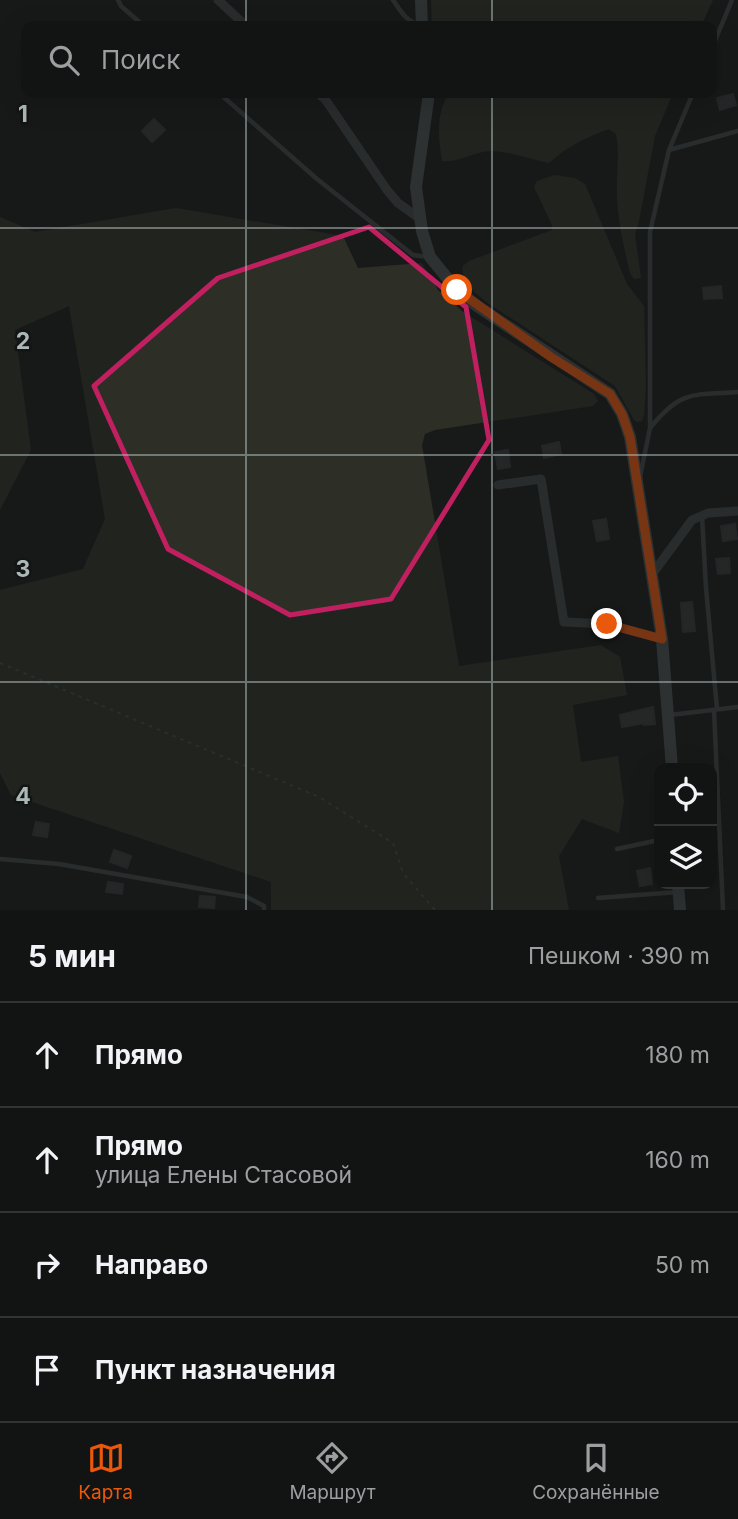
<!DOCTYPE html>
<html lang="ru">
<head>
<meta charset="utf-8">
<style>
	:root { --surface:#121414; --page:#1b1d1d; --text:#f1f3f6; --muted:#9c9ea0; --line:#313334; --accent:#ea580c }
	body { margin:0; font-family:Inter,sans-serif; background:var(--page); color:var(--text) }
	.controls { position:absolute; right:21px; bottom:21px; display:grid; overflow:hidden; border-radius:14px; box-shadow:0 7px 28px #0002 }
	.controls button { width:63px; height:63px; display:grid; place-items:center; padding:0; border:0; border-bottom:2px solid var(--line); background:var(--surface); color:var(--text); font:35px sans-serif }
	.stop { position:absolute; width:21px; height:21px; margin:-16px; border:5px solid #ea580c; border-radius:50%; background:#fff }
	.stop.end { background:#ea580c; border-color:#fff; box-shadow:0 2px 7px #0008 }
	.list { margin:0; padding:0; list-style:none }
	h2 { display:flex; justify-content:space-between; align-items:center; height:91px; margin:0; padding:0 28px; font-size:30px }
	h2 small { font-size:23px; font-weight:400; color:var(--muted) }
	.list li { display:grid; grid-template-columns:46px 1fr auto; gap:21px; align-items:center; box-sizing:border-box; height:105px; padding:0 28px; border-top:2px solid var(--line) }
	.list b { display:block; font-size:26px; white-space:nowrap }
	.list p { margin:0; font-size:23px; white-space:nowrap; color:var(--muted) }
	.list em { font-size:23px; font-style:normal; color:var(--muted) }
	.icon { flex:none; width:38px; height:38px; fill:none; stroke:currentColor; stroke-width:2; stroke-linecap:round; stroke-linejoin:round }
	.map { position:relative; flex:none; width:738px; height:910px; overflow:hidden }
	.search { position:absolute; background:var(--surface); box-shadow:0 7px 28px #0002; left:21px; right:21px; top:21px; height:77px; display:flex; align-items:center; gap:18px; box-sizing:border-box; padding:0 24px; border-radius:14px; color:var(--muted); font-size:26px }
	.sheet { height:511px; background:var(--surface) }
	nav { display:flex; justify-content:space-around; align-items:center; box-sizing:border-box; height:98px; border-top:2px solid var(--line); background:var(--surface); font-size:19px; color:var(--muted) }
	nav a { display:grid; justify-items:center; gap:4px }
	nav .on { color:var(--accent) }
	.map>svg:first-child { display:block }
	.green { fill:#2d2f27 }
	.building { fill:#353939; stroke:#323536; stroke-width:2 }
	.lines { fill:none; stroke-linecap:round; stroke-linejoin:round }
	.path { stroke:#424747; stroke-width:2; stroke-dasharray:3.5 5; stroke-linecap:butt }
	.lane { stroke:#3f4443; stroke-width:4.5 }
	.street { stroke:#3f4443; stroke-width:9 }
	.secondary { stroke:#484e4e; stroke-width:12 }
	.route { stroke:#ea580c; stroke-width:9 }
	.marked { fill:none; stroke:#c12060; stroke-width:5; stroke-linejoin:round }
	.grid { fill:none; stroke:#acb8b6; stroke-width:2; stroke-opacity:0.55 }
	.grid-label { font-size:23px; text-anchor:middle; font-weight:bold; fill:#acb8b6; stroke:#131515; stroke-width:5; stroke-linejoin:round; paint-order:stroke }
</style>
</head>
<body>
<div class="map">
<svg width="738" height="910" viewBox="0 0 738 910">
	<rect width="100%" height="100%" fill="#181a1a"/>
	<path class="green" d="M431,0H713L701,26H432Z
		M449,93H673L655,136L639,221L635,234L641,278L634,279L630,273C624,247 618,222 617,196C616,175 620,155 616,134L609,129C586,137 567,147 549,163C531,159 508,151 490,151C472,152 459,163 442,161C438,137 436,114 449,93Z
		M554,175L575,178L585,184L627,284L644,306L646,387L644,415L642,421L637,422L634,420L615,386L489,304C477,294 460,283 463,266L469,261L552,230V225L534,187L537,181Z
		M176,208L343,236L358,268L422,263L438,290L462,311L594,394L598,401L593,406L435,430L425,434L422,445L459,666L601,645L620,657L627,695L573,705L581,762L618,756L624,802L619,833L582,819L559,856L569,910H271V882L11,795L0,773V590L83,569L105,519L69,306L15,330L31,450L0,510V217L35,232Z"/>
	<path class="building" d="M733,94L736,105L720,110L717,98Z
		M154,119L165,130L152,142L142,131Z
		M721,286L722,298L704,299L703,288Z
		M559,442L561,454L544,458L542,446Z
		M508,450L510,467L498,469L495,452Z
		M606,519L609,539L597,541L593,521Z
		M735,524L737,539L723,541L721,526Z
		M729,558L730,573L718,574L716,559Z
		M692,602L695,631L683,632L681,603Z
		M653,707L655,724L644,725V723L622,727L620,715Z
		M36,822L49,824L47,837L33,835Z
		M114,850L131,856L127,868L110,862Z
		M650,868L652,884L640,886L637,871Z
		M108,882L123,884L122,894L106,892Z
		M200,896L215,897L214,908L199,907Z"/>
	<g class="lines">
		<path class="path" d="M0,663L319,797L393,843L403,873L435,910"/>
		<path class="lane" d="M118,0L121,6L144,26
			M393,0C400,10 407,23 420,24
			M712,48L732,0
			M219,93L317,179L413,255L428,257
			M669,150L738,131
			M650,428C681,390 692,395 738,392
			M640,477L650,428V232L669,150L693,93
			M702,516L706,588L717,709
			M714,710L723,910
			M670,715L738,707
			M617,849L659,840
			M0,859L59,864L247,897L264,906V910
			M598,898L678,892"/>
		<path class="street" d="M218,0L246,26
			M318,93L325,99L387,190L398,203L419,218
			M498,485L541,479L564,622L607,624L662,639
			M653,573L692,520L708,513L738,511"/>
		<path class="secondary" d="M421,0L422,26
			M429,93L416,187L422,231L430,257L457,290L477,306L610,394L622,414L630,437L662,639L672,768
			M678,884L680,910"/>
	</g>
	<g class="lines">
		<path class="route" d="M457,290L551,357L610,394L622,414L630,437L662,639L607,624"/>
	</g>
	<path d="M0 0H738V910H0ZM369,227L466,307L489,440L391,599L290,615L168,549L94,386L218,278Z" fill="#181a1a" fill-opacity=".55" fill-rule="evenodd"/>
	<path class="marked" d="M369,227L466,307L489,440L391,599L290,615L168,549L94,386L218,278Z"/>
	<path class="grid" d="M246,0V26M492,0V26M246,93V910M492,93V910M0,228H738M0,455H738M0,682H738"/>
	<g class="grid-label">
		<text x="23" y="122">1</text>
		<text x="23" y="349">2</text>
		<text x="23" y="577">3</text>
		<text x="23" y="804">4</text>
	</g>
</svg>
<div class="controls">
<button><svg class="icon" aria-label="locate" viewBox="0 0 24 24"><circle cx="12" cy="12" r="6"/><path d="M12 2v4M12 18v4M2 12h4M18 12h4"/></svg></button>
<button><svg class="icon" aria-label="layers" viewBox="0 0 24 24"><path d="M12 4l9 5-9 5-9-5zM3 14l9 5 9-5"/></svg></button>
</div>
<div class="stop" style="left:457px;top:290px"></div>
<div class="stop end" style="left:607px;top:624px"></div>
<div class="search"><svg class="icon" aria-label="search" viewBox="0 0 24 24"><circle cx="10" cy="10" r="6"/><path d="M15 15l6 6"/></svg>Поиск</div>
</div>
<section class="sheet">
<h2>5 мин<small>Пешком · 390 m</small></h2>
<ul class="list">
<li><svg class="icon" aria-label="ahead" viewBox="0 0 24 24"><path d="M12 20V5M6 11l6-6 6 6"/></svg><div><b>Прямо</b></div><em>180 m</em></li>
<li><svg class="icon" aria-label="ahead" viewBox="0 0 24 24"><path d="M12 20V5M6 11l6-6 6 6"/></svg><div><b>Прямо</b><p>улица Елены Стасовой</p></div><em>160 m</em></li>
<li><svg class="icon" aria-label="right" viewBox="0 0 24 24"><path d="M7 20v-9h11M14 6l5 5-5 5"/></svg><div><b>Направо</b></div><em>50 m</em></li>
<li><svg class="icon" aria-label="arrive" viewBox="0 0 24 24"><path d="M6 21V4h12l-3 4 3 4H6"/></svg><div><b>Пункт назначения</b></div></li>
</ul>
</section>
<nav>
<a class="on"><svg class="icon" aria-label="map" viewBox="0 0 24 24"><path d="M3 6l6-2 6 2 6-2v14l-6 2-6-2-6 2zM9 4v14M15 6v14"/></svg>Карта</a>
<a><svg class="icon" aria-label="directions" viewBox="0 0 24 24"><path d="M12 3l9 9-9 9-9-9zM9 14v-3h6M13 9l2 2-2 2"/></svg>Маршрут</a>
<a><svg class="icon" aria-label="saved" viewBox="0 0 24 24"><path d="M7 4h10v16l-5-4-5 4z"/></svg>Сохранённые</a>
</nav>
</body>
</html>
